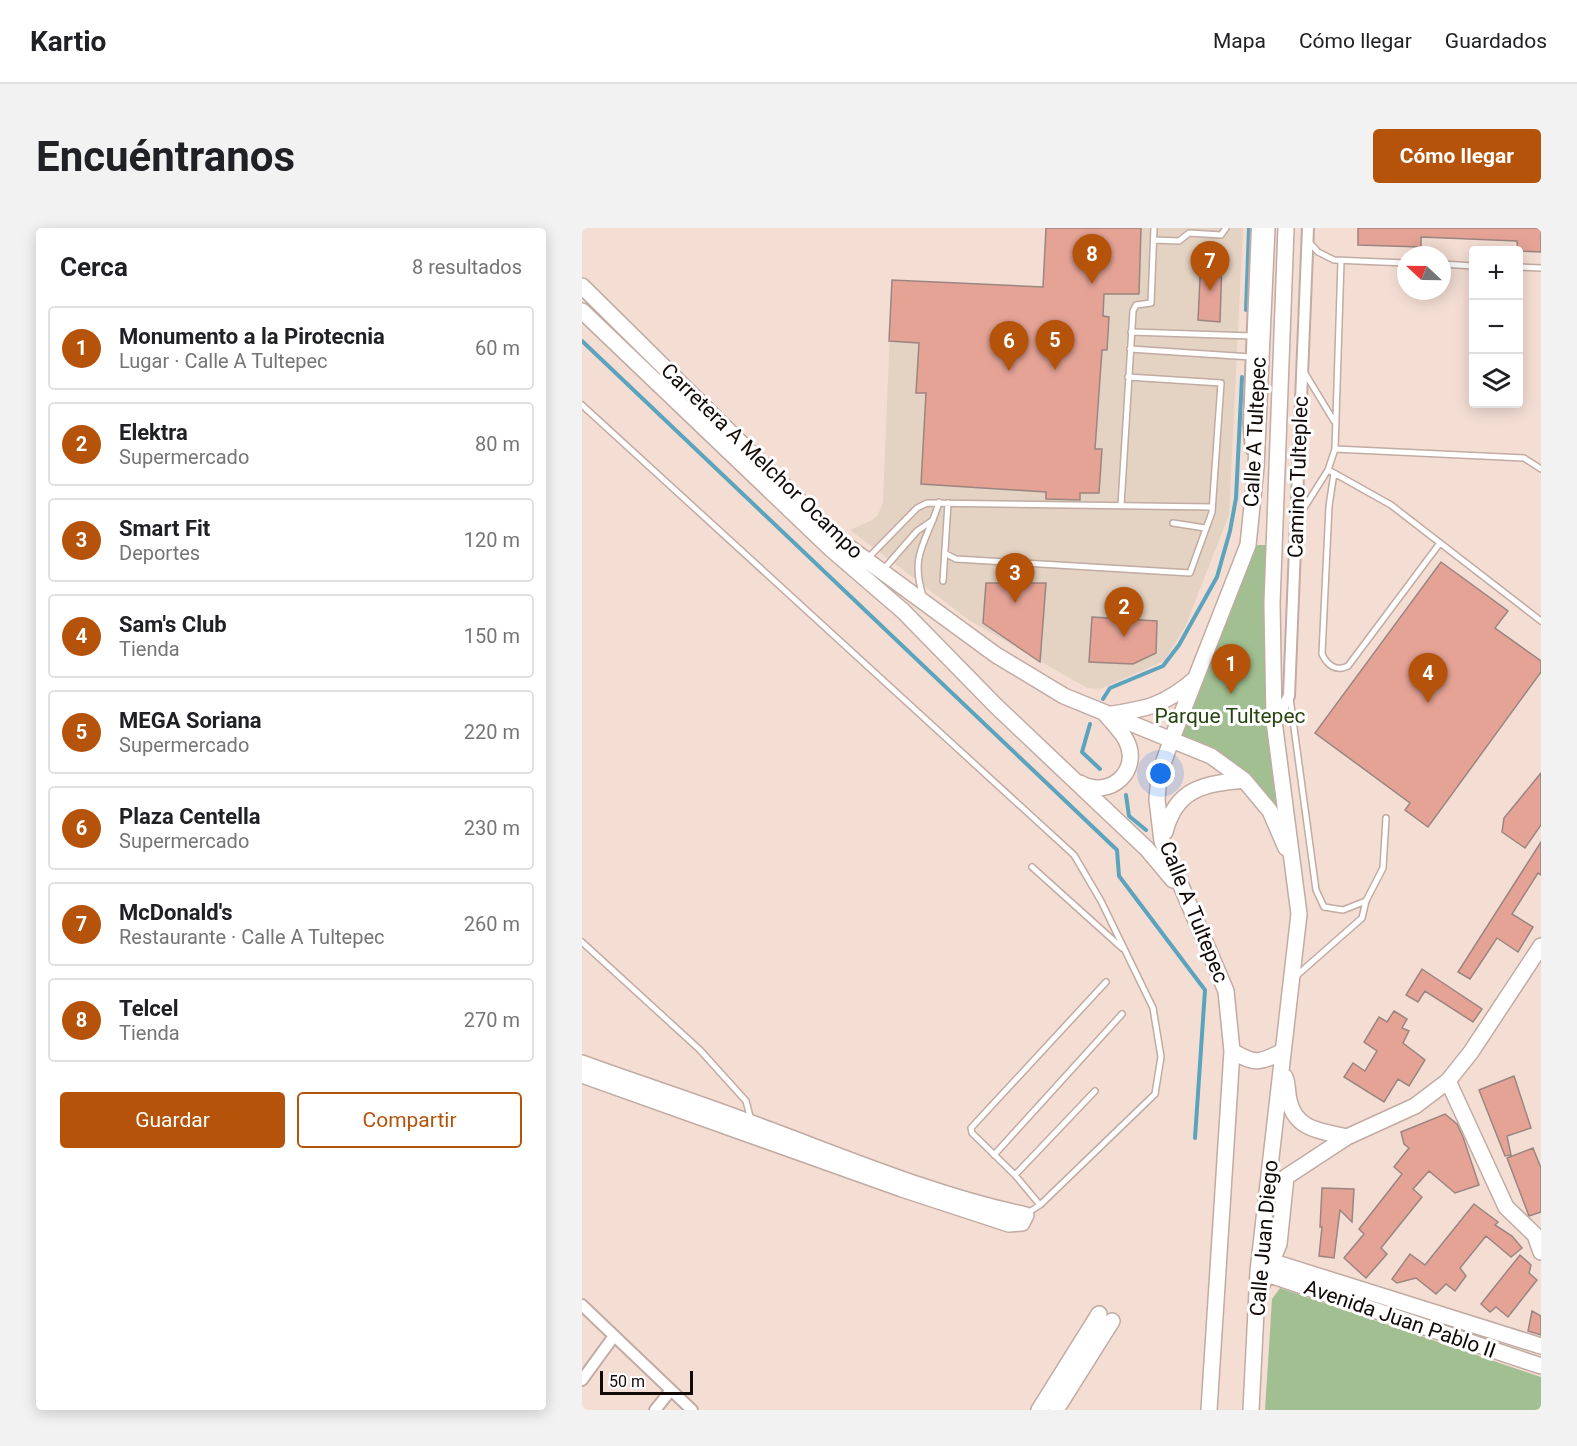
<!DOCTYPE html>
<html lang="es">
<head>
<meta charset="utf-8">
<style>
	:root { --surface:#fff; --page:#f2f2f2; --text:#202124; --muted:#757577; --line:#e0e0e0; --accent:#b45309 }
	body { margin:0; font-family:Roboto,sans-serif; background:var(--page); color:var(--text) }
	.controls { position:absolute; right:18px; top:18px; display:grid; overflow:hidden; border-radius:6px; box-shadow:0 3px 15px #0003 }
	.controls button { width:54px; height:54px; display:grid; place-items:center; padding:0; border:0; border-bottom:2px solid var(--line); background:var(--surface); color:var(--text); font:30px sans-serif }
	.compass { position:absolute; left:815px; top:18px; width:54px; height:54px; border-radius:50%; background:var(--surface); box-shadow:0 3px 15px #0003; rotate:292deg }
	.scale { position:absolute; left:18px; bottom:15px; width:93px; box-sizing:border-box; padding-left:6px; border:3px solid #110a07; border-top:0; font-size:16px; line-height:21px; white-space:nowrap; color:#110a07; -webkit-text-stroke:4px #fff; paint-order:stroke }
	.you { position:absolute; left:579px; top:546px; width:21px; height:21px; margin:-15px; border:4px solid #fff; border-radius:50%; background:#1a73e8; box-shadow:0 0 0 9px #1a73e833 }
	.badge { display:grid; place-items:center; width:39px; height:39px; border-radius:50%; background:var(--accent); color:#fff; font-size:20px; font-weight:700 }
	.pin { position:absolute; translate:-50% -50px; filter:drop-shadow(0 2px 3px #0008) }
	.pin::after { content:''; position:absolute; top:32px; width:21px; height:18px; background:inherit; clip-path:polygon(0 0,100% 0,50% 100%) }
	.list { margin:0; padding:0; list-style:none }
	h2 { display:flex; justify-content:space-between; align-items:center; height:78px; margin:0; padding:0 24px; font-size:26px }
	h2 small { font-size:20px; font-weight:400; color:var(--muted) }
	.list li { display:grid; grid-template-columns:39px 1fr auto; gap:18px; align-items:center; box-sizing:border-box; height:84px; margin:0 12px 12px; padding:0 12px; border:2px solid var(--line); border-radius:6px }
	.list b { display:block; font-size:22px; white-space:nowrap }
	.list p { margin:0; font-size:20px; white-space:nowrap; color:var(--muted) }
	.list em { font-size:20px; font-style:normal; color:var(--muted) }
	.actions { display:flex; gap:12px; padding:18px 24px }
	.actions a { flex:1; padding:14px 0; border:2px solid var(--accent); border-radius:6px; text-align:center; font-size:21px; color:var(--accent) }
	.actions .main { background:var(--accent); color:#fff }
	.icon { flex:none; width:33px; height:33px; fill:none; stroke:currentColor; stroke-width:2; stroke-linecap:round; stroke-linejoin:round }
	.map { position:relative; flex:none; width:959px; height:1182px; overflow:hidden; border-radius:6px }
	header { display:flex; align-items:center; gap:36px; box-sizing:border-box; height:84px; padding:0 30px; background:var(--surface); border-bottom:2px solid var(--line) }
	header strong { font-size:28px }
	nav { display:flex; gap:33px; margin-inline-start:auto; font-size:21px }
	.intro { display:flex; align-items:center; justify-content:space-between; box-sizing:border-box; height:144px; padding:0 36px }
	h1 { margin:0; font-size:42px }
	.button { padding:15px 27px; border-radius:6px; background:var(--accent); color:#fff; font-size:21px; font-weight:700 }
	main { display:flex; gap:36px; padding:0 36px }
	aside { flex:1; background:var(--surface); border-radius:6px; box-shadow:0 3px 15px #0003 }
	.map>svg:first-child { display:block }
	.commercial { fill:#e4d2c2 }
	.green { fill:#a1bf91 }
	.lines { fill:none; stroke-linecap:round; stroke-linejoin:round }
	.stream { stroke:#5ca4bd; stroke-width:4 }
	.building { fill:#e5a396; stroke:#9b8581; stroke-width:1.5 }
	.lane-casing { stroke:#c1aba2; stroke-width:8 }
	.street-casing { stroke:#c1aba2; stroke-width:14 }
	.secondary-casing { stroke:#c1aba2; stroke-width:18 }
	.lane { stroke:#fff; stroke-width:5 }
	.street { stroke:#fff; stroke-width:10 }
	.secondary { stroke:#fff; stroke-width:15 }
	.labels { text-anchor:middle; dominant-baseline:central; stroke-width:6; stroke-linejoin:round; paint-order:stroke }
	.street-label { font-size:21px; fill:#110a07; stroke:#fff }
	.park-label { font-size:21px; fill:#27460f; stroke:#fff }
</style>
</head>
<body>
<header>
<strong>Kartio</strong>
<nav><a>Mapa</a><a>Cómo llegar</a><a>Guardados</a></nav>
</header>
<div class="intro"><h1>Encuéntranos</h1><a class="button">Cómo llegar</a></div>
<main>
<aside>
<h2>Cerca<small>8 resultados</small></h2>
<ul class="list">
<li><span class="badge">1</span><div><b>Monumento a la Pirotecnia</b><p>Lugar · Calle A Tultepec</p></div><em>60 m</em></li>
<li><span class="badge">2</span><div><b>Elektra</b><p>Supermercado</p></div><em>80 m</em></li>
<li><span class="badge">3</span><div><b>Smart Fit</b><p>Deportes</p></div><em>120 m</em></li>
<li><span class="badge">4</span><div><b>Sam's Club</b><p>Tienda</p></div><em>150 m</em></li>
<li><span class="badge">5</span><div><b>MEGA Soriana</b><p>Supermercado</p></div><em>220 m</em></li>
<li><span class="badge">6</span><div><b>Plaza Centella</b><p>Supermercado</p></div><em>230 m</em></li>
<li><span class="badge">7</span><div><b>McDonald's</b><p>Restaurante · Calle A Tultepec</p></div><em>260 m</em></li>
<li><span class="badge">8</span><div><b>Telcel</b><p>Tienda</p></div><em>270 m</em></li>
</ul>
<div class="actions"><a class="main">Guardar</a><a>Compartir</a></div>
</aside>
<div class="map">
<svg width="959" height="1182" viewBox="0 0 959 1182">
	<rect width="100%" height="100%" fill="#f4ded4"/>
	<path class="commercial" d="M464,0H661L647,287L603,399L582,433L518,461L506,460L489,451L387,392L268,302L290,292L296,287L301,274L310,52L461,59Z"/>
	<path class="green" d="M666,317H692L693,521L711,634L666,555L590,513Z
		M698,1060L959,1149V1182H683L690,1071Z"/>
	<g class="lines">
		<path class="stream" d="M664,82L667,0
			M0,113L535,622L537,648L623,762L613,910
			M521,471L528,460L581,438L597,417L635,349L648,303L654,270L660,149
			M508,496L500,524L518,541
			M544,567L547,588L564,602"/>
	</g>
	<path class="building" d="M464,0H559L557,66H522L521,88L527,89L525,122H520L513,221H520L517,265H498V272L464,271V264L339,256L344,165H334L337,115L307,113L310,52L461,59Z
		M776,0H959V24L936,23L935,13L839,9V19L776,17Z
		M629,29V33H640L638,94L616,92L619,30Z
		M859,334L926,383L913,400L959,433V444L846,599L823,582L828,575L733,505Z
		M404,355H464L458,434L401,395Z
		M510,389L575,393L574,425L551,436L507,434Z
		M959,545V597L943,620L920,604L922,590Z
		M959,614V647L956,645L930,686L951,699L936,724L915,710L888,751L876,744Z
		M840,741L900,781L891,794L843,763L836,774L824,767Z
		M812,783L825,791L820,800L827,803L821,815L843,832L827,858L816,851L802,874L762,849L771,835L783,843L795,823L782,814L797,789L805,794Z
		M932,848L949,900L925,908L929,927L923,928L897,862Z
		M863,886L875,896L881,909L897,957L873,965L847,943L831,961L840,969L799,1020L805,1026L784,1050L762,1030L782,1006L777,1001L820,946L812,939L827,920L822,916L819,904Z
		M951,920L959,940V984L947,988L925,930Z
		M740,960L772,961L770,994L758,982L752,1030L737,1028L740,999H738Z
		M892,976L916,994L913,997L930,1008L940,1020L929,1029L904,1008L878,1040L884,1048L873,1063L864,1056L854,1066L834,1050L815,1055L810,1051L828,1026L843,1037Z
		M938,1027L949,1037L947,1045L955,1052L926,1089L914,1079L908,1084L899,1076Z
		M950,1083L959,1088V1107L946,1103Z"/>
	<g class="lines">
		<defs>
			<path id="lane" d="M572,12L597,13L607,5L639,7L644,0
				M727,14L736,24L752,32L824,35
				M860,36L891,38
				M936,39L959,40
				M549,104L670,108
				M548,121L669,129
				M721,142L752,193
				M0,177L492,627L519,673L571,780L579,829L573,866L458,977L444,986
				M753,221L942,230L959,241
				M746,242L752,245L747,278L740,426C745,437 754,444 766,438L858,315
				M752,245L809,277L959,393
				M539,277L551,83L554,77L569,75L572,0
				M717,288L746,242L753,221L759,33
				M591,295L623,300
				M364,326L374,331L608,345L630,284L639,155L546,149
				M285,331L335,280L345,275L630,279
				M301,342L335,303L351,292
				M361,353L366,275
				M341,368C327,325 346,313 357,274
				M708,470L734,662L742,679L761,682L784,673
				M450,639L540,720
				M0,714L118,822L164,873L169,892
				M713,749L780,690L784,673L801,640L804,590
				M412,927L540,786
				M433,947L513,863
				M458,977L433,947L390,905L389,900L524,754"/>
			<path id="street" d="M669,221L667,196L675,0
				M693,493L707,468L726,0
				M0,1077L110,1182
				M0,1152L32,1108
				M73,1182L89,1162"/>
			<path id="secondary" d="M0,58L257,312L414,427L482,468L629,528L662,552L688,583L704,620
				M0,83L249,321L321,383L414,478L565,621L591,652
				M524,487C564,481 582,478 613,451
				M498,555C528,572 560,542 544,512C540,504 532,496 526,489
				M583,604C594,560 622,556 662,552
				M650,823C673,837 678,835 701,823
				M0,835C57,856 115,874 172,896C262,929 350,967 444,987L440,995L427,996L320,961L0,847
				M703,849C706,856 705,864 707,872C713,902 739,903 765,909
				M866,853L924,979L953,1007L959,1024
				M682,1031L959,1118
				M676,1043L959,1138
				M680,1057L697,1016L704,949L765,909L833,878L866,853L889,824L959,718
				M457,1182L517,1086
				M474,1182L530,1093
				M627,1182L650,823L644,763L580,613L575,572L577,547L589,513L666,317L674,239L685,0
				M669,1182L676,1043L717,686L692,493L690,375L704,0"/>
		</defs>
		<use href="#lane" class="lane-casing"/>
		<use href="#street" class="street-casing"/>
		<use href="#secondary" class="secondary-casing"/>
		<use href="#lane" class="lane"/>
		<use href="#street" class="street"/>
		<use href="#secondary" class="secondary"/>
	</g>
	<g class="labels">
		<g class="street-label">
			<text transform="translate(673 204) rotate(-87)">Calle A Tultepec</text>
			<text transform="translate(180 233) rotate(44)">Carretera A Melchor Ocampo</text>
			<text transform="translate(716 249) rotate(-88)">Camino Tulteplec</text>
			<text transform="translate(612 684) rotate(68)">Calle A Tultepec</text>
			<text transform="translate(682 1010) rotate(-85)">Calle Juan Diego</text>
			<text transform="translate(818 1091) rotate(19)">Avenida Juan Pablo II</text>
		</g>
		<g class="park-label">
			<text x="648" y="488">Parque Tultepec</text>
		</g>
	</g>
</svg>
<div class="controls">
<button>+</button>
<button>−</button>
<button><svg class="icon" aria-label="layers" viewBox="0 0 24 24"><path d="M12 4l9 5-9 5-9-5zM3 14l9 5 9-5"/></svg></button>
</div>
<svg class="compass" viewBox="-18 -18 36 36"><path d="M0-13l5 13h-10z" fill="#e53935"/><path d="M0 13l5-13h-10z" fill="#757577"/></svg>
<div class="scale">50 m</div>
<div class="you"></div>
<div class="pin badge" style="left:649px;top:466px">1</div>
<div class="pin badge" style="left:542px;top:409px">2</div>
<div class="pin badge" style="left:433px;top:375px">3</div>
<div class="pin badge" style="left:846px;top:475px">4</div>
<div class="pin badge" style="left:473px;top:142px">5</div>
<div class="pin badge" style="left:427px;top:143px">6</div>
<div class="pin badge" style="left:628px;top:63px">7</div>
<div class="pin badge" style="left:510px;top:56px">8</div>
</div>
</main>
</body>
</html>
